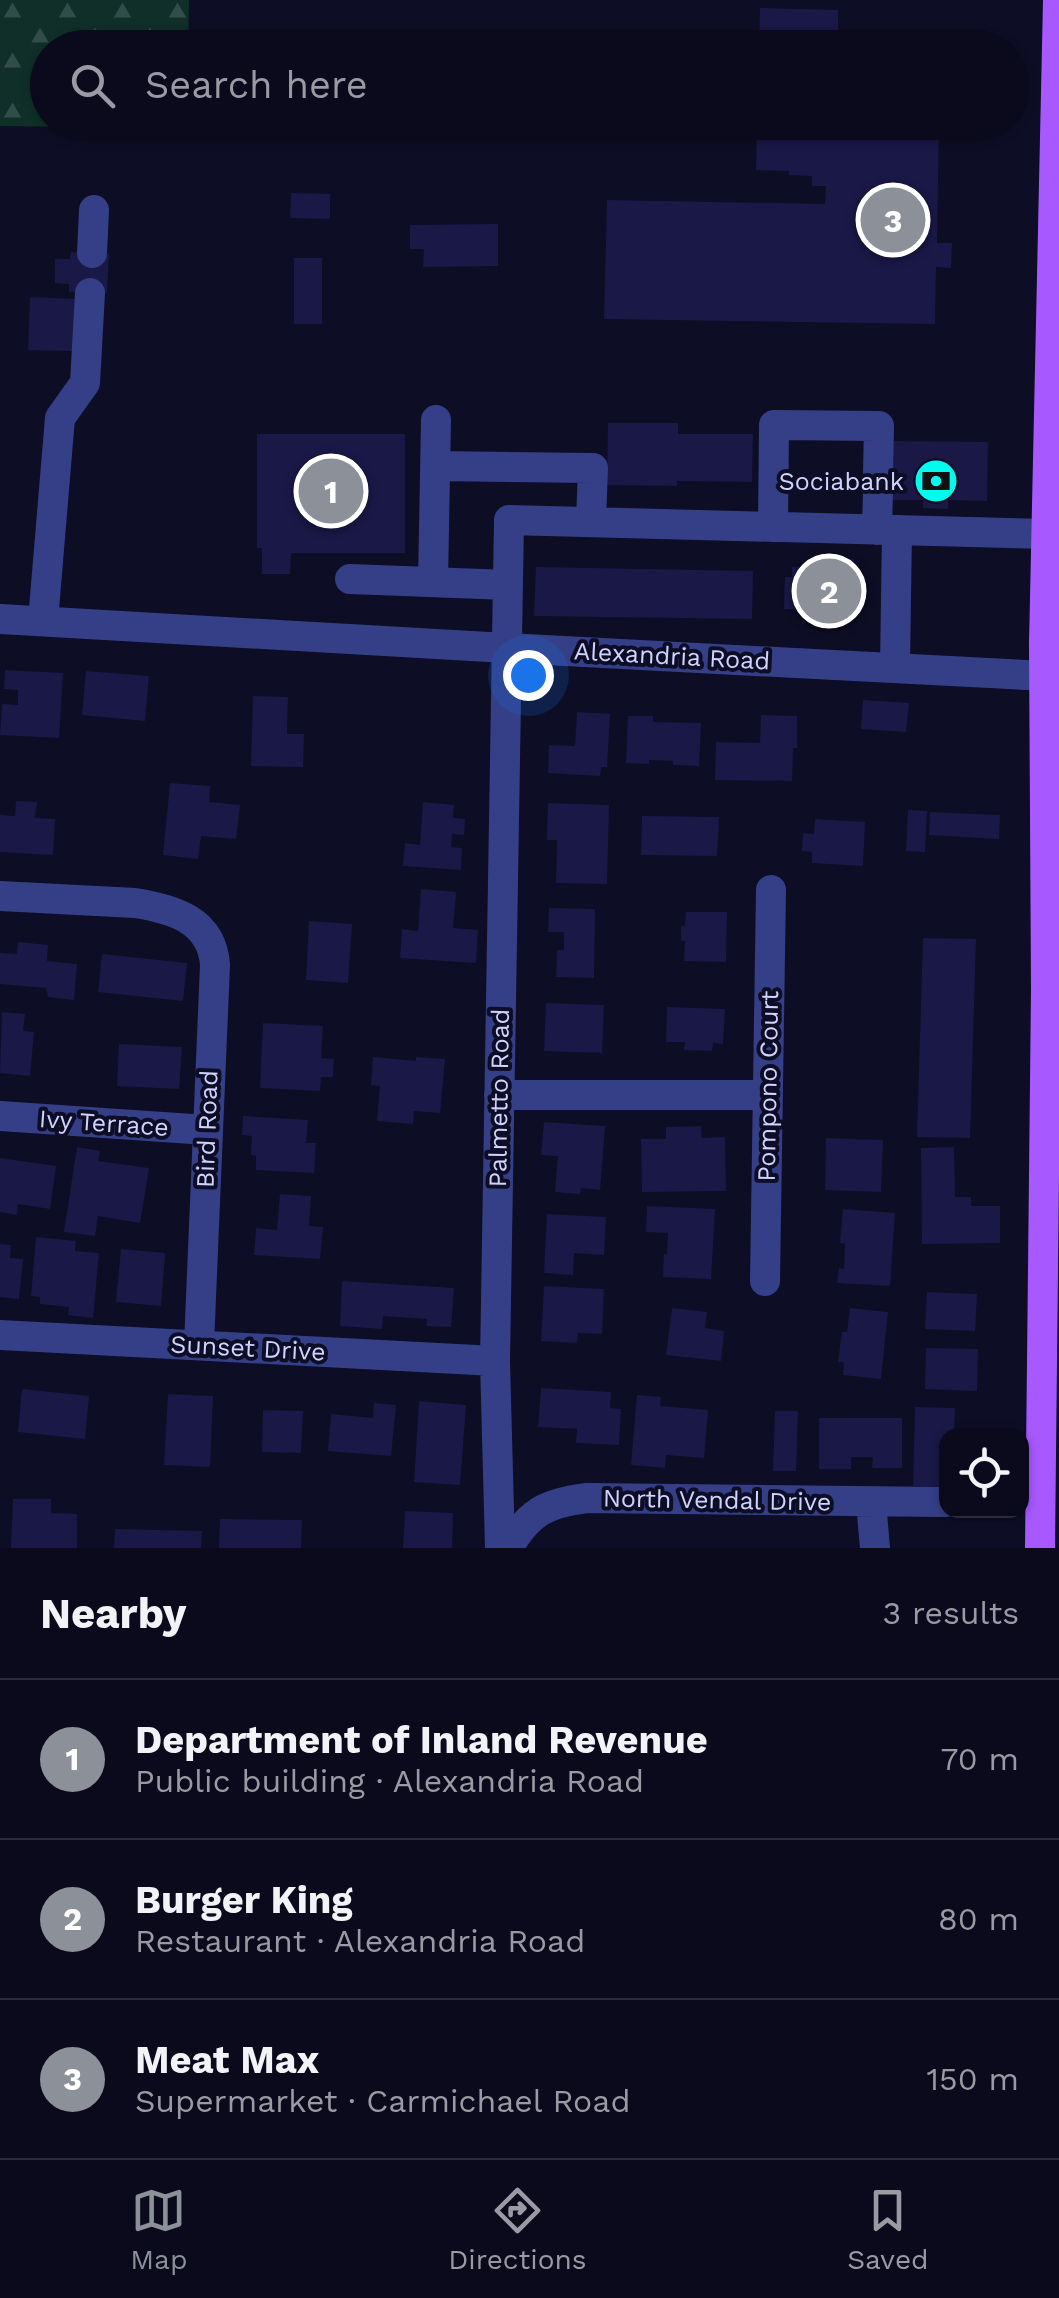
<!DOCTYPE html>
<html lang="en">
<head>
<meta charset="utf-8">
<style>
	:root { --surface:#0a0a1c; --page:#181829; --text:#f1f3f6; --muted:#999aa3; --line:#2a2b3b; --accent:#8c9099 }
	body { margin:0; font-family:"Work Sans",sans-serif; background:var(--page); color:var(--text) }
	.controls { position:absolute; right:30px; bottom:30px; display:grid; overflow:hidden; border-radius:20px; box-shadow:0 2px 8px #0004 }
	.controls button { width:90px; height:90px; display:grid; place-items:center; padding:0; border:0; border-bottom:2px solid var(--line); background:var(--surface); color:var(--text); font:50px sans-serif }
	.you { position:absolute; left:528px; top:675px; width:35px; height:35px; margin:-25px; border:8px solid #fff; border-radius:50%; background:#1a73e8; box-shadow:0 0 0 15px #1a73e833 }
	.badge { display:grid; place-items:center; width:65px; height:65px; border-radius:50%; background:var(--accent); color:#fff; font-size:32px; font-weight:700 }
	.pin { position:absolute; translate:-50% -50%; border:5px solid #fff; box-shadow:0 2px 10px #0006 }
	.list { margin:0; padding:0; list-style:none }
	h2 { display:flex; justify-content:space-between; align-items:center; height:130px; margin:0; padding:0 40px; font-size:42px }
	h2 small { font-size:32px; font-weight:400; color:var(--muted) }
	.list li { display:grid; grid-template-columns:65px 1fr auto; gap:30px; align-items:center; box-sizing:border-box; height:160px; padding:0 40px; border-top:2px solid var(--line) }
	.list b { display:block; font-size:38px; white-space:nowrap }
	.list p { margin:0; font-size:32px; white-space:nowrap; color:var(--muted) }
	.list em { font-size:32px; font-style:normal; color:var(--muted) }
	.icon { flex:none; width:55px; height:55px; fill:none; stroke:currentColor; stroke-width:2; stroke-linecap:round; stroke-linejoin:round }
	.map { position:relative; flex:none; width:1059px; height:1548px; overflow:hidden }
	.search { position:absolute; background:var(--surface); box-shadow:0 2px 8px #0004; left:30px; right:30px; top:30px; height:110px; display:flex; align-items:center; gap:25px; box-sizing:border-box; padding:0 35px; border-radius:55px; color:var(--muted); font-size:38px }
	.sheet { height:610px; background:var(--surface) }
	nav { display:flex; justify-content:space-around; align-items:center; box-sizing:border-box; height:140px; border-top:2px solid var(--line); background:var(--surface); font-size:28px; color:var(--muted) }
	nav a { display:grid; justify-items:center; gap:5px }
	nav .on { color:var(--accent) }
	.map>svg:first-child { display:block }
	.forest { fill:url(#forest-firs) }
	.building { fill:#1a1847 }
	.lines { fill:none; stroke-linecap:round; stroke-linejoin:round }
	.minor { stroke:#353f87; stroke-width:30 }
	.major { stroke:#a758ff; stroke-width:30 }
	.labels { text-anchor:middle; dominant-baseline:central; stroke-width:8; stroke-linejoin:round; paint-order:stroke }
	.poi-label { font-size:25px; fill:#d1d3ff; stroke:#0d0d25; text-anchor:end }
	.street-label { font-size:25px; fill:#d1d3ff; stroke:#0d0d25 }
</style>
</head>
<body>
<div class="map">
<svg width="1059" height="1548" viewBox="0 0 1059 1548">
	<defs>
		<pattern id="forest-firs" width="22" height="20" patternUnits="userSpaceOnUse" patternTransform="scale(2.5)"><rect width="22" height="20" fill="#102f29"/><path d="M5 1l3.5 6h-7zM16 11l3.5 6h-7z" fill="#324c49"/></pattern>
	</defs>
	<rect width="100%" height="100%" fill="#0d0d25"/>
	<path class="forest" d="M0,0H189L188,47L48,48V122H187V128L0,126Z"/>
	<path class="building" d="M760,8L838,10V48H759Z
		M757,122H939L937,243H952L951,268L936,267L935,324L604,319L607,200L825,204L826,186H812V176L789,175V171L756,170Z
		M291,193L330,194V219L290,218Z
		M498,224V266L423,267L424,249H410V225Z
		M71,252L109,254L107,293L69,292V284L55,283V259H70Z
		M294,258H322V324H294Z
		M30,297L75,299L73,351L28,350Z
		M608,423H678V434H753L752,482L677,481V486L607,485Z
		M257,434H405V553H291L290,574H262V548H257Z
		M885,441L988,442L987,501L948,500V509L923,508V500H884L864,490L865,472Z
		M814,559H854L853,610L784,609L785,577H792V567H814Z
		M536,567L753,571L752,619L534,616Z
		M5,670L63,673L59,738L0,735L2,704L18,705V690L4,689Z
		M86,671L149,676L145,721L82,715Z
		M253,696L288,697L287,734H304L303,767L251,766Z
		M863,700L909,703L906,732L861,729Z
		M577,712L610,714L607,767H601L600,776L548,773L549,745L575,746Z
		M761,715L797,716V748H793L792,781L715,780L716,742L760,743Z
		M628,716H653V722L701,723L699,766L673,765V761L649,760V764L626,763Z
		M170,783L210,786L209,802L240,805L236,839L201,836L198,859L163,855Z
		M16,801L37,802L35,818L55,819L53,855L0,852V815L15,816Z
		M423,802L454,805L453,818L465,819L464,835L452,834L451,847L462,848L461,870L403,866L405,843L420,845Z
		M548,803L609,805L607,884L556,883L557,840H547Z
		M908,810L927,811L925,852L906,851Z
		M930,812L1000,815L999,839L929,835Z
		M642,816L719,817L717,856L641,855Z
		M815,819L865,822L863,866L812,863V852L802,851L803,833L814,834Z
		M421,889L456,892L453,928L478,930L476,963L400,958L402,929L418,931Z
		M549,908L595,909L594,978L556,977L557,950H564V932H548Z
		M686,912H727L726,962L684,961L685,941H681V926H685Z
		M309,921L352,924L348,983L306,980Z
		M923,938L976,939L970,1138L917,1137Z
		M18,942L48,945L47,961L77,964L74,1000L48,997L46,988L0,984V953L17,954Z
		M102,954L187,963L183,1001L98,992Z
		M546,1003L604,1005L602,1053L544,1051Z
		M667,1007L725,1009L723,1044L713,1043L712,1051L684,1050L685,1042H666Z
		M2,1012L25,1014L23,1031L34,1032L30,1076L0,1073Z
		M263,1023L323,1026L321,1058L334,1059L333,1077H321L320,1091L260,1088Z
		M119,1044L182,1047L179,1089L117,1086Z
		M373,1057L416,1061V1057L445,1059L440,1113L414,1111L413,1124L377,1121L380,1086L371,1085Z
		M243,1116L308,1120L306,1143H316L314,1173L256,1170V1156L251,1155L252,1136L242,1135Z
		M544,1122L605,1126L600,1190L581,1188L580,1194L555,1192L558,1156L541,1155Z
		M701,1126L702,1138L725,1137L726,1191L642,1192L641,1139H666V1127Z
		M826,1138L883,1140L881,1192L825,1190Z
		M77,1147L100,1151L98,1161L149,1168L140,1223L98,1216L95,1236L64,1232Z
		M954,1147L955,1197H971V1206H1000V1243L922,1244L921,1148Z
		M0,1158L56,1166L50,1209L18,1204L17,1215L0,1212Z
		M280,1194L311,1196L309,1226L323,1227L320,1259L254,1255L256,1228L277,1230Z
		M647,1206L715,1209L711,1279L663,1277L664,1254H667L668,1233L646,1232Z
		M843,1209L895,1213L890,1286L837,1283L839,1268L844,1269L845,1244L840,1243Z
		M547,1214L606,1217L604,1255L574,1253L573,1275L544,1273Z
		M36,1237L76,1241L75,1251L99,1253L93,1318L68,1315L69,1307L40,1304V1297L31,1296Z
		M0,1244L11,1245L10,1258L23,1259L19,1299L0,1297Z
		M121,1249L165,1253L161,1306L116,1302Z
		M342,1281L454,1288L451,1327L426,1326L427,1319L383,1316L382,1329L340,1326Z
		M544,1286L604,1289L602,1334L578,1333L577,1343L541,1341Z
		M927,1292L977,1294L975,1331L925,1329Z
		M672,1308L707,1312L705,1328L724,1331L721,1361L666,1355Z
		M850,1308L888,1312L881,1379L843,1375L844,1362H838L842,1332H847Z
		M926,1348L978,1349L977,1391L925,1389Z
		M541,1388L611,1392L610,1408L621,1409L619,1445L576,1443L577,1429L538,1427Z
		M22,1389L89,1396L85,1439L18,1432Z
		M168,1394L213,1396L210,1467L164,1465Z
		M637,1395L661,1397L660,1406L708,1410L704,1458L666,1455L665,1468L631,1465Z
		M419,1401L466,1405L460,1485L414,1482Z
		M374,1403L396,1405L391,1456L328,1451L331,1414L373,1418Z
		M915,1407L955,1408L954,1436H946V1487L913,1486Z
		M263,1410L303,1411L301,1453L262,1452Z
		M775,1411H798L796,1471H773Z
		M819,1418H902V1468H872L873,1457H851V1469H819Z
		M13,1499H51V1513L77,1514V1548H11Z
		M405,1511L453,1513L452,1548H403Z
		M220,1519L302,1520L301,1548H219Z
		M115,1529L202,1531L201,1548H114Z"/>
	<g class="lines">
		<path class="minor" d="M92,253L94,210
			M436,466L593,468L591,522
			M773,527L774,425L879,426L878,472
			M877,530L878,491
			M350,579L508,585
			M433,582L436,420
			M0,619L506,648L1045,676
			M43,621L60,418L85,383L90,293
			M895,667L897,530
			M0,896L135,903C173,909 212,920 215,965L199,1345
			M499,1095H768
			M0,1116L207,1130
			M765,1281L771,890
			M0,1335L495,1361
			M871,1502L875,1548
			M500,1548L495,1361L509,520L1046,534
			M508,1548C529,1512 546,1503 587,1498L946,1502"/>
		<path class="major" d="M1040,1548L1046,989L1044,644L1058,0"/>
	</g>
	<defs>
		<symbol id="bank-disc" viewBox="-11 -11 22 22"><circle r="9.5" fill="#00fcee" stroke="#0d0d25"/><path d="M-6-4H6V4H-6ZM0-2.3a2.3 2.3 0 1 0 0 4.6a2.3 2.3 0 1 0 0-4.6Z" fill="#111"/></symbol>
	</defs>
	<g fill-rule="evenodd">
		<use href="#bank-disc" x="911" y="456" width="50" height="50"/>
	</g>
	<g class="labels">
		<g class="poi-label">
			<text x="904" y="481">Sociabank</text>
		</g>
		<g class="street-label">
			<text transform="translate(672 656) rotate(3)">Alexandria Road</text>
			<text transform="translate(768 1086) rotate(-89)">Pompono Court</text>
			<text transform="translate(499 1098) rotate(-89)">Palmetto Road</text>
			<text transform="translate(104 1123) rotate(4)">Ivy Terrace</text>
			<text transform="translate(207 1129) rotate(-88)">Bird Road</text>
			<text transform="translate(248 1348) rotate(3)">Sunset Drive</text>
			<text transform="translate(717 1500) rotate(1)">North Vendal Drive</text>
		</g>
	</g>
</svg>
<div class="controls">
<button><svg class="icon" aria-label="locate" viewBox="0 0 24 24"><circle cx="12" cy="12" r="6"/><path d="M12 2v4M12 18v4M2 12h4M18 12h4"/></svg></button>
</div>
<div class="you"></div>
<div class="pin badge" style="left:331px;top:491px">1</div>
<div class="pin badge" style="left:829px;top:591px">2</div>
<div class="pin badge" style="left:893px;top:220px">3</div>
<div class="search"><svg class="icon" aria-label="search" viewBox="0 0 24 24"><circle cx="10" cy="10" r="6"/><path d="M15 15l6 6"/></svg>Search here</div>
</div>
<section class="sheet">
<h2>Nearby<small>3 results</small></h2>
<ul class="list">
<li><span class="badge">1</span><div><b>Department of Inland Revenue</b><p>Public building · Alexandria Road</p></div><em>70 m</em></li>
<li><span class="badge">2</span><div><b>Burger King</b><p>Restaurant · Alexandria Road</p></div><em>80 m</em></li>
<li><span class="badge">3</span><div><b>Meat Max</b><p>Supermarket · Carmichael Road</p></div><em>150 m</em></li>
</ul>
</section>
<nav>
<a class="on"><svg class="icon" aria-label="map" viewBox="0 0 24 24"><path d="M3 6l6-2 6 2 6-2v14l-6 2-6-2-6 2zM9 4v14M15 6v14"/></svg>Map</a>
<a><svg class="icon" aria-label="directions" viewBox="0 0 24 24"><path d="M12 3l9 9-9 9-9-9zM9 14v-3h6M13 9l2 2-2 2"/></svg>Directions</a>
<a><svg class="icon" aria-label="saved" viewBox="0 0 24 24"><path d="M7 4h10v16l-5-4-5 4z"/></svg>Saved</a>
</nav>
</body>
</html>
